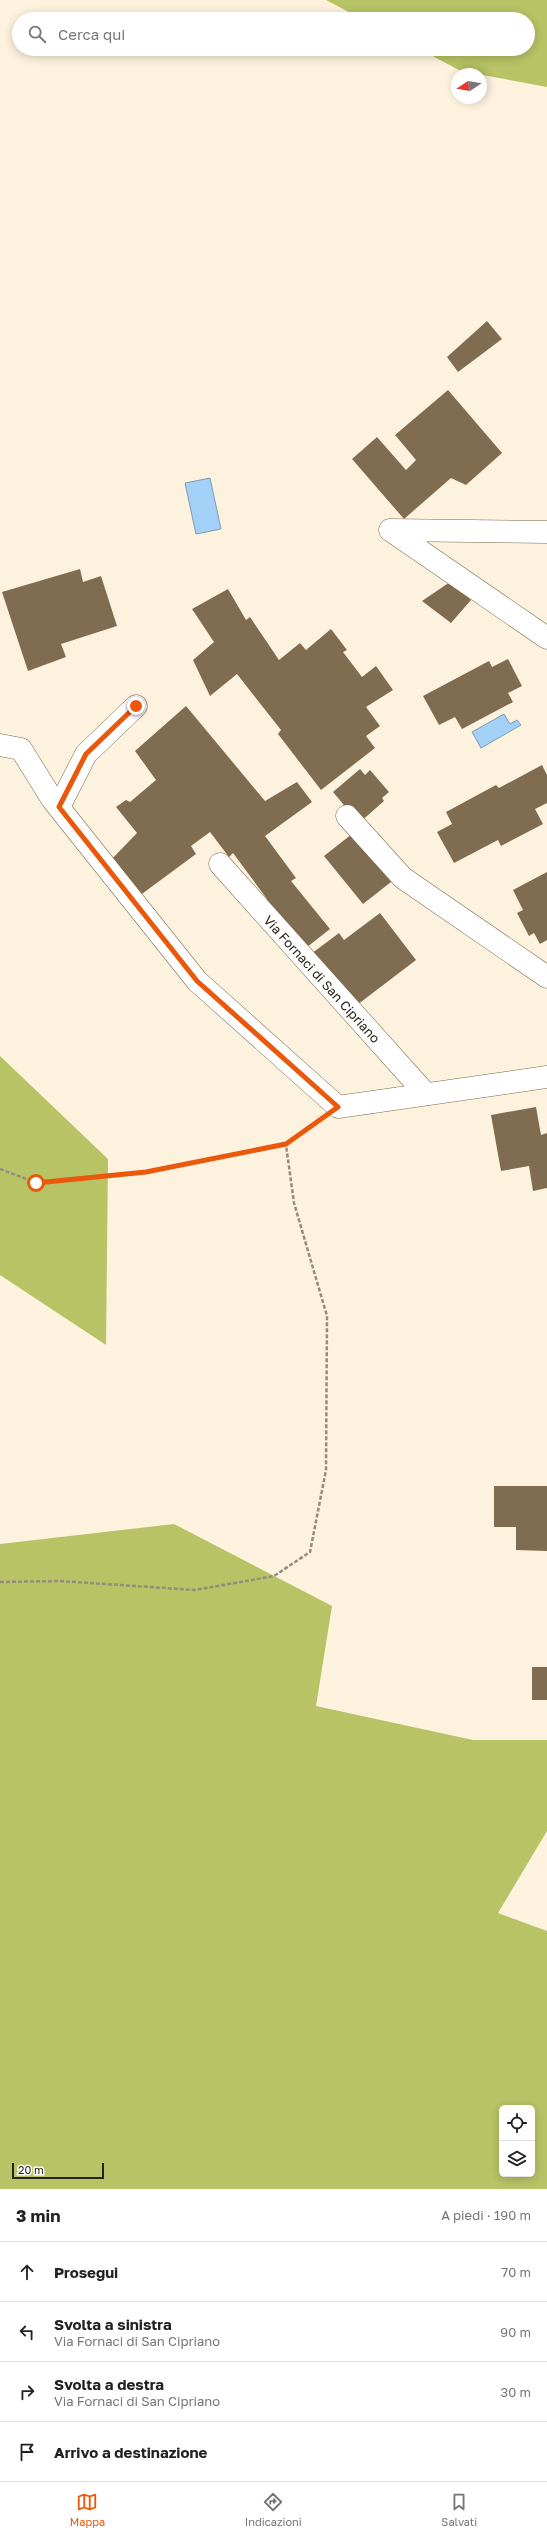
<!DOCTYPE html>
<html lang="it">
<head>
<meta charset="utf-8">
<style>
	:root { --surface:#fff; --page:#f6f6f6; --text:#222; --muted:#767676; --line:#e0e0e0; --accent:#ea580c }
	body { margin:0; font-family:"Golos Text",sans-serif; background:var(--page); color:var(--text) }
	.controls { position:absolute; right:12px; bottom:12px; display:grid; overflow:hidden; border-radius:6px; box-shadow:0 2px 10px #0003 }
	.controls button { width:36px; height:36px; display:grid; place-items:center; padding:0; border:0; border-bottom:1px solid var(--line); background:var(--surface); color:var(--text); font:20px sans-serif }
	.compass { position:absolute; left:451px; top:68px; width:36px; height:36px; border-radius:50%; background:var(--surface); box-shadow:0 2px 10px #0003; rotate:258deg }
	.scale { position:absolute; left:12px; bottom:10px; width:92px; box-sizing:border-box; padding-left:4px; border:2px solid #292216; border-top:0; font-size:11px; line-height:14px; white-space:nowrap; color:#292216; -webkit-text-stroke:3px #fff; paint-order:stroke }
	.stop { position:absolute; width:12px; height:12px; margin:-9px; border:3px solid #ea580c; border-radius:50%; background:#fff }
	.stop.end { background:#ea580c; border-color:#fff; box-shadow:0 1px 4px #0008 }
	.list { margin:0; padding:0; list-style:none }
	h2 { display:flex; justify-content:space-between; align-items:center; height:52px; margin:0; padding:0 16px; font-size:17px }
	h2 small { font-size:13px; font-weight:400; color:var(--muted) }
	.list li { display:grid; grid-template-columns:26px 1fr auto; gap:12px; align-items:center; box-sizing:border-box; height:60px; padding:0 16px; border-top:1px solid var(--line) }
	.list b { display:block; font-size:15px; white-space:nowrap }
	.list p { margin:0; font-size:13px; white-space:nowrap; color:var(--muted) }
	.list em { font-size:13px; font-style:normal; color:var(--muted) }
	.icon { flex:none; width:22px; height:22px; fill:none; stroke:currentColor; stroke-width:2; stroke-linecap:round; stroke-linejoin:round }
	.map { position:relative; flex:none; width:547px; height:2189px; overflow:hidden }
	.search { position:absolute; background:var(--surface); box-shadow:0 2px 10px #0003; left:12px; right:12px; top:12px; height:44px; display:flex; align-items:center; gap:10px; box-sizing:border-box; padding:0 14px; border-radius:22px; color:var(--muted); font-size:15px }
	.sheet { height:292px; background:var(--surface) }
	nav { display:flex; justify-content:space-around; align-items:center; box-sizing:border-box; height:56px; border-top:1px solid var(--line); background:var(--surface); font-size:11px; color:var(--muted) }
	nav a { display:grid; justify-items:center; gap:2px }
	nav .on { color:var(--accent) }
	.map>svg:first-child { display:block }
	.forest { fill:#b7c365; fill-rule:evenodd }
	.water { fill:#a2d0f6; stroke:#7e9cb3 }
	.building { fill:#806c50 }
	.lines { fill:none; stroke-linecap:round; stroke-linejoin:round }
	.minor-casing { stroke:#7b6a4d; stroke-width:23 }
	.path { stroke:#958c7c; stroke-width:2.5; stroke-dasharray:4 2; stroke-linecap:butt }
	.minor { stroke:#fff; stroke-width:22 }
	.route { stroke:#ea580c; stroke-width:5 }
	.labels { text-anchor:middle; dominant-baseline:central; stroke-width:3.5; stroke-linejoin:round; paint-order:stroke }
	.street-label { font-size:13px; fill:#292216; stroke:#fff }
</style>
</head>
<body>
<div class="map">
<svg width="547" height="2189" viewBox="0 0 547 2189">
	<rect width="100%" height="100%" fill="#fdf2de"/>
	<path class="forest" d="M326,0H547V87L461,71L419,49H528V19H362Z
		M0,1056L108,1159L106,1345L0,1275Z
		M174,1524L332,1606L316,1706L473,1740H547V1831L498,1913L547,1931V2189H0V1544ZM502,2108H532V2174H502Z"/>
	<path class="water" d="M210,478L221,529L196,534L185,483Z
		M504,714L510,724L517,720L521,725L481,748L472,732Z"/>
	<path class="building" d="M487,321L502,339L458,372L447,357Z
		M448,390L502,453L466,485L451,478L404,519L352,459L377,437L406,470L416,460L395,435Z
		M80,569L83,582L101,576L117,626L61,644L66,657L28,671L2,592Z
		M450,582L471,600L451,623L422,601Z
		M228,589L246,620L250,617L279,660L300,643L306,650L331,629L347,650L343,652L362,677L376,666L393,690L366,707L380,726L366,736L375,748L321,790L278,734L281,730L237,674L210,696L193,660L214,642L192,609Z
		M508,659L522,686L508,693L513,702L462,729L455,717L439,725L423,696L489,661L492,667Z
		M186,706L265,801L297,782L312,802L265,836L296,878L291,881L330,929L302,951L263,903L267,899L233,853L229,857L210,832L191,846L196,854L135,899L107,864L137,833L116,807L126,800L130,802L156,780L135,751Z
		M542,765L547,775V803L535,809L543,824L501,846L498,840L454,863L437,832L452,824L446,812L496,785L499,788Z
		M360,769L365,775L370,770L389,792L382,798L384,801L359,823L333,792Z
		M352,834L391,882L363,904L324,856Z
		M547,872V940L540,944L534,933L529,936L517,913L523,910L513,890Z
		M380,913L416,960L353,1008L311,954L339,933L344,940Z
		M536,1107L541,1135L547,1133V1188L533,1191L529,1166L501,1171L491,1115Z
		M494,1486H547V1551L516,1550V1527H494Z
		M532,1667H547V1700H532Z"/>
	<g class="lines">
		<defs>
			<path id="minor" d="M390,530L547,638
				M390,530L547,532
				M0,745L21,749L52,799L197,981L338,1107L547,1077
				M59,807L86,754L136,706
				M347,816L403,878L547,977
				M220,864L425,1093"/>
		</defs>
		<use href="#minor" class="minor-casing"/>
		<path class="path" d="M0,1169L37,1183L146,1172L286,1145L315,1123
			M0,1582L60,1581L195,1590L274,1576L310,1552L326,1470L327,1316L294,1203L286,1145"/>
		<use href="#minor" class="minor"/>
	</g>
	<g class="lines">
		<path class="route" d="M36,1183L146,1172L286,1144L338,1107L197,981L59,807L86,754L136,706"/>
	</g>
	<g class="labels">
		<g class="street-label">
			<text transform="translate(322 979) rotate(48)">Via Fornaci di San Cipriano</text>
		</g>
	</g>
</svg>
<div class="controls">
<button><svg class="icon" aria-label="locate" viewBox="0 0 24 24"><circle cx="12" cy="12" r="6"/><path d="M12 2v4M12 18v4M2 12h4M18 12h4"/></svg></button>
<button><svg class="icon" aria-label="layers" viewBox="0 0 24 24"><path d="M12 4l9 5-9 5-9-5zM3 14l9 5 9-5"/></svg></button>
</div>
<svg class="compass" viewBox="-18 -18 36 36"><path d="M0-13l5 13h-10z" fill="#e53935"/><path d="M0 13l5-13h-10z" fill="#767676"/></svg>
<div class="scale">20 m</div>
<div class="stop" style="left:36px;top:1183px"></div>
<div class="stop end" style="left:136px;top:706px"></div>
<div class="search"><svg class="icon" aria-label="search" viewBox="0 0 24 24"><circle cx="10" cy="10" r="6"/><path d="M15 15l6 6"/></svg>Cerca qui</div>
</div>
<section class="sheet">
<h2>3 min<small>A piedi · 190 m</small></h2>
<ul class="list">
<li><svg class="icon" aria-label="ahead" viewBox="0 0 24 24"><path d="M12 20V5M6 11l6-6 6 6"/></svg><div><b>Prosegui</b></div><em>70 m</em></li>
<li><svg class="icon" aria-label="left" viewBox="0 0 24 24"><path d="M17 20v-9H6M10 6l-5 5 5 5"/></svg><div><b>Svolta a sinistra</b><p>Via Fornaci di San Cipriano</p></div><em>90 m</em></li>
<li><svg class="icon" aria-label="right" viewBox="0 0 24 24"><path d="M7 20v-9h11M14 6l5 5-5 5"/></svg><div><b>Svolta a destra</b><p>Via Fornaci di San Cipriano</p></div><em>30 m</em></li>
<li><svg class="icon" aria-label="arrive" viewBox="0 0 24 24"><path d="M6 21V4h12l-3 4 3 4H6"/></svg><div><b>Arrivo a destinazione</b></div></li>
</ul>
</section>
<nav>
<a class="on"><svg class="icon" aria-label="map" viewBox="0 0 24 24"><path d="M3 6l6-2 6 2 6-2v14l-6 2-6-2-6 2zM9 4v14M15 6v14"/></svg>Mappa</a>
<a><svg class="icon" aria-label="directions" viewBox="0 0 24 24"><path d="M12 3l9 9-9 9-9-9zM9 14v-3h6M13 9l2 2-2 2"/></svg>Indicazioni</a>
<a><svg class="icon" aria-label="saved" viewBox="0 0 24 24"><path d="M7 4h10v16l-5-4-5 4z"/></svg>Salvati</a>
</nav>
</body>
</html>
